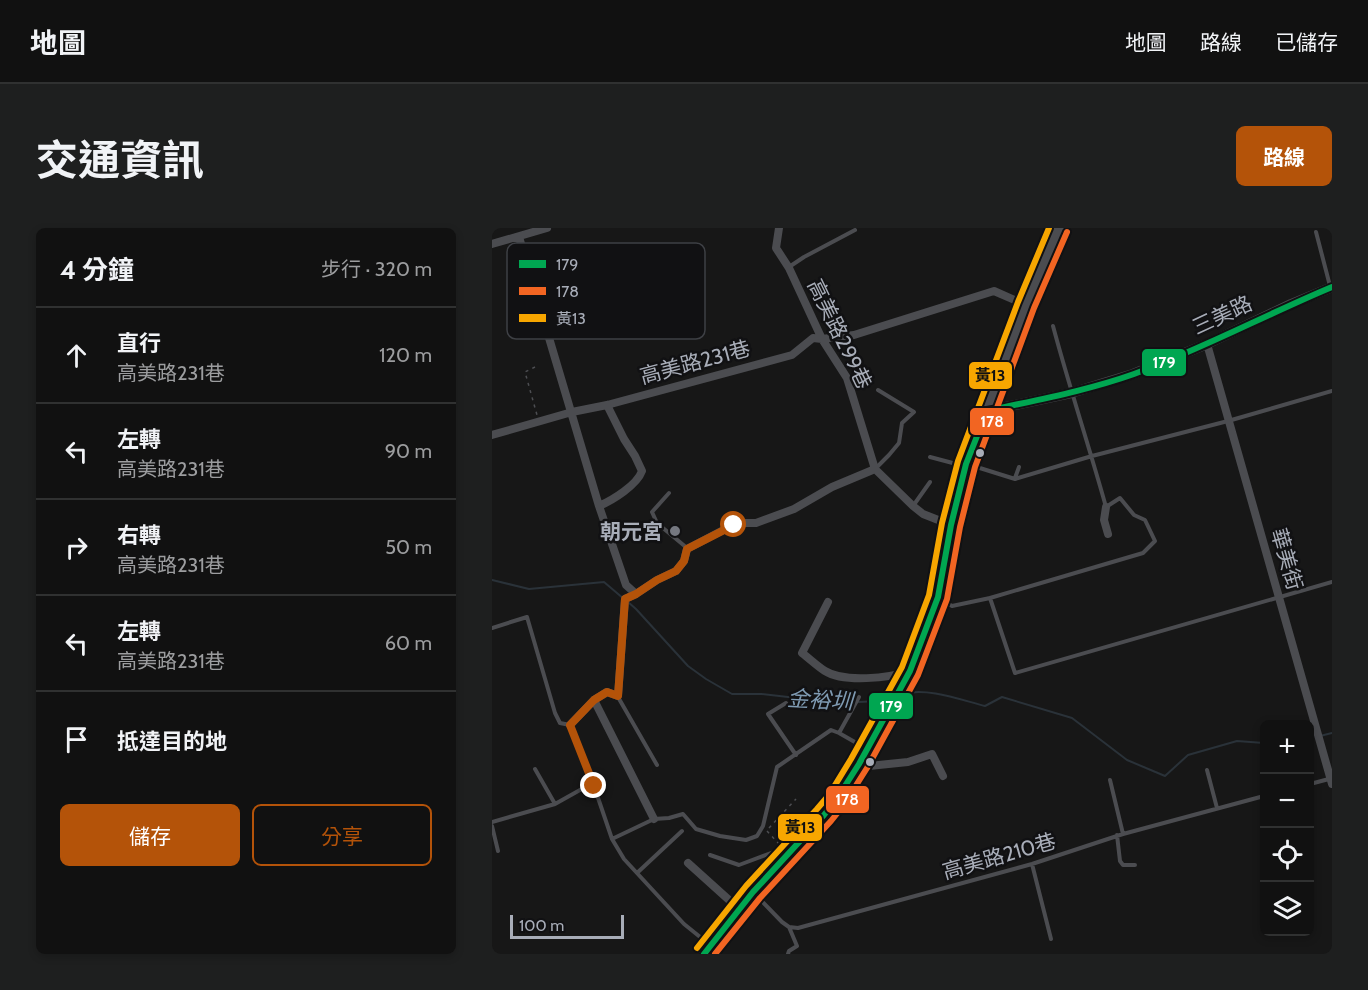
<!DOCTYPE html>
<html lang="zh-TW">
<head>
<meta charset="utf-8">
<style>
	:root { --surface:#111; --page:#1e1f1f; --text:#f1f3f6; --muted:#9c9d9f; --line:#303131; --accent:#b45309 }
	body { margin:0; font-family:Cabin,"Noto Sans TC",sans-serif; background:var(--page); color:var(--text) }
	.controls { position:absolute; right:18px; bottom:18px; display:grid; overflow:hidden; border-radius:9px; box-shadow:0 3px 9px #0003 }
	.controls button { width:54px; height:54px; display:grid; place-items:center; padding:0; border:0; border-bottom:2px solid var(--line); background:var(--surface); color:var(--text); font:30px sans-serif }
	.scale { position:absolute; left:18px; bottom:15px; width:114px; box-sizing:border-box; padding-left:6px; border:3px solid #a8adb8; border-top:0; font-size:16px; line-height:21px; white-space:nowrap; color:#a8adb8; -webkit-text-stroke:4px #111113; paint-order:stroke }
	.stop { position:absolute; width:18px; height:18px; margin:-14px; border:4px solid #b45309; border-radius:50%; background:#fff }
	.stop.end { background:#b45309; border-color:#fff; box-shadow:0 2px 6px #0008 }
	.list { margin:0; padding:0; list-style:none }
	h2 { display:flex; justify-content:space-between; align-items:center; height:78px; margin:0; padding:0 24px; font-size:26px }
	h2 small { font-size:20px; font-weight:400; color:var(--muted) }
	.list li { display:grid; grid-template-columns:39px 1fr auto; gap:18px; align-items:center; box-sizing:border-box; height:96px; padding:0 24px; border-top:2px solid var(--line) }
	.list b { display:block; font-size:22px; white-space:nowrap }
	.list p { margin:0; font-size:20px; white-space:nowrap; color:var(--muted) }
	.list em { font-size:20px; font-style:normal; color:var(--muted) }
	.actions { display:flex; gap:12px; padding:18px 24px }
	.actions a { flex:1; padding:14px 0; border:2px solid var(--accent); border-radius:9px; text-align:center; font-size:21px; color:var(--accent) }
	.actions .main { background:var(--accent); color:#fff }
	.icon { flex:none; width:33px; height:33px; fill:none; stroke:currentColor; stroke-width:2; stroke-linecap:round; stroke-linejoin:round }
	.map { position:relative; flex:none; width:840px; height:726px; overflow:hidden; border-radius:9px }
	header { display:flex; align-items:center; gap:36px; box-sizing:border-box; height:84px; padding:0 30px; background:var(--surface); border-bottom:2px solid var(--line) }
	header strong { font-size:28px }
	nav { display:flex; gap:33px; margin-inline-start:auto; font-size:21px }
	.intro { display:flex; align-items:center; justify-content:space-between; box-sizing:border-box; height:144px; padding:0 36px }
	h1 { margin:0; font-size:42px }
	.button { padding:15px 27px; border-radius:9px; background:var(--accent); color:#fff; font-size:21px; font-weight:700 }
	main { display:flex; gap:36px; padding:0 36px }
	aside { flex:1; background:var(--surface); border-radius:9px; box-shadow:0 3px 9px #0003 }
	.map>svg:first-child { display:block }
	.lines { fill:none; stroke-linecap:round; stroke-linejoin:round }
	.stream { stroke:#2a3239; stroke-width:2 }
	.path { stroke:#4d4e52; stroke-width:1.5; stroke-dasharray:3 4.5; stroke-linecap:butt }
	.service { stroke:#4b4c50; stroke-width:4 }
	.minor { stroke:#4b4c50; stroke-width:8 }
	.tertiary { stroke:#4b4c50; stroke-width:10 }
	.bus-1-casing { stroke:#111113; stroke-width:10 }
	.bus-2-casing { stroke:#111113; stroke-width:10 }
	.bus-3-casing { stroke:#111113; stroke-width:10 }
	.bus-1 { stroke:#00a651; stroke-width:6 }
	.bus-2 { stroke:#f26522; stroke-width:6 }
	.bus-3 { stroke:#f7a600; stroke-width:6 }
	.route { stroke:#b45309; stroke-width:8 }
	.bus-dot { fill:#a8adb8; stroke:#111113; stroke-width:2 }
	.poi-dot { fill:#757880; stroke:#111113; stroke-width:2 }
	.labels { text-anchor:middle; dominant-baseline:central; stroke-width:5; stroke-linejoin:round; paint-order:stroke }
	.street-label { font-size:21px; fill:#a8adb8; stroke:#111113 }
	.poi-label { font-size:21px; font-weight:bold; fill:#a8adb8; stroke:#111113; text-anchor:end }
	.water-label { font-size:22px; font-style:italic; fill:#7f9bb3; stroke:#111113 }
	.key { fill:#111113; stroke:#3e4045; stroke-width:1.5 }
	.key-label { font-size:16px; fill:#a8adb8 }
	.line-badge { stroke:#111113; stroke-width:2 }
	.badge-label { font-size:16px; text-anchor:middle; font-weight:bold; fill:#fff }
	.pale-badge-label { font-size:16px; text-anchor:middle; font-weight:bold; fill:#111 }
</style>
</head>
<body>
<header>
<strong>地圖</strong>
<nav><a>地圖</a><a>路線</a><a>已儲存</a></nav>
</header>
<div class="intro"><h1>交通資訊</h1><a class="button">路線</a></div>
<main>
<aside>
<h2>4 分鐘<small>步行 · 320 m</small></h2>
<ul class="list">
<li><svg class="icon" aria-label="ahead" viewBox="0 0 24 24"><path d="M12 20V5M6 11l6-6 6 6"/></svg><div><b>直行</b><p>高美路231巷</p></div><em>120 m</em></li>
<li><svg class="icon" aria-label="left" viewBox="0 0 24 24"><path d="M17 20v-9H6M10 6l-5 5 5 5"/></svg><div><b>左轉</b><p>高美路231巷</p></div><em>90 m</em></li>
<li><svg class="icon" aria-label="right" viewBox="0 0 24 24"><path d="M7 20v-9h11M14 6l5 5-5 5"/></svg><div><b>右轉</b><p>高美路231巷</p></div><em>50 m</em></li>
<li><svg class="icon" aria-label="left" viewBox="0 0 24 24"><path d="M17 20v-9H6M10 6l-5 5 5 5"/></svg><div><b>左轉</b><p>高美路231巷</p></div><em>60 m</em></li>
<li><svg class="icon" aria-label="arrive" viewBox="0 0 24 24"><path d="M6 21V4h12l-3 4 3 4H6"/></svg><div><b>抵達目的地</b></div></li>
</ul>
<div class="actions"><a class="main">儲存</a><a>分享</a></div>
</aside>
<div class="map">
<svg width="840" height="726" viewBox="0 0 840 726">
	<rect width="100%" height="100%" fill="#171717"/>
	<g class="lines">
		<path class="stream" d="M0,352L37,361L112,354L132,371
			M136,374L144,381L196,438L214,451L240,466H269L348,475L386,473L400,469
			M411,466C435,459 469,472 493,478L510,469L580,490L635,532L673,548L696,527L745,513L772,515
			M828,508L840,505"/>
		<path class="path" d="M43,139L33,144L45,187
			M277,600L304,571
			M275,603L286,615"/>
		<path class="service" d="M824,4L838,58
			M297,39L312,29L363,2
			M438,229L472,238
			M475,236L523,251L600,228L736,193L840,163
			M383,241L397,227L407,215L410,195L422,184L386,162
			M523,250L527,239
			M177,265L160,284L165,295L195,320
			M421,278L438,254
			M446,370L460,378L498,370L651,325L663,313L653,292L642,287L628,270L614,279C597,218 577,158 561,98
			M498,370L523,445L840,354
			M0,400L35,389L63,485L68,495L78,497L102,558L120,611L132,631L192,696L218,717
			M126,469L165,537
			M294,475L276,486L304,527
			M347,505L367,469
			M43,541L63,576
			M715,542L725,580
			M618,552L631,606
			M818,556L837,551
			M0,594L63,576L88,562L102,558
			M0,598L6,623
			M625,607L628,633L631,637H643
			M120,611L162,591L177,590L191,586L204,601L228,608L254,612L265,608L271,598L285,539L339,502L347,505L375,521
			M218,627L247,637L290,621
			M540,636L559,711
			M145,645L190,603
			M261,664L290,694L297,699L306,700L540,636L631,606L772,568
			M296,726L297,723L305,718L297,699"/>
		<path class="minor" d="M287,0L284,20L297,40L330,111L355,150L383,241L421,278L431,286L459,297
			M27,9L107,278L134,357L144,366
			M0,16L55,0
			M715,116L840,556
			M0,207L80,184L115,177L300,127L321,110L330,111L362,107L502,63L534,77
			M107,278C121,272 145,257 150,243L143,228L132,211L115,177
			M614,279L612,292L616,306
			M336,374L310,425C318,431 325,438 333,443C352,455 397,450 418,443
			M102,472L162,591
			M78,497L102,472L115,464L126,468L133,371L144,366L165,352L184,343L192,333L195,321L241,297L251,295H264L302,281L340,259L383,241
			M367,536L377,538L416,534L440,526L451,548
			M196,635L247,681"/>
		<path class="tertiary" d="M495,183L579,165L641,146L715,116L799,76L840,59
			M212,726L261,664L332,587L344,572L367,536L418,443L446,369L459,297L474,236L495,183L534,77L567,0"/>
		<defs>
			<path id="bus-1" d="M495,183C544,172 594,163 642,146C710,121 773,87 840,59
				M212,726L261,664L332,587L344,572L367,536L418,443L446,369L459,297L474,236L495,183"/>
			<path id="bus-2" d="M223,726L268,670L339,593L351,578L375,540L426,447L455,371L468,299L483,239L542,80L575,4"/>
			<path id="bus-3" d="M205,720L254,658L325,581L337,567L359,531L410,439L437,367L450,295L466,233L526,74L557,0"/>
		</defs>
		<use href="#bus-1" class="bus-1-casing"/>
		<use href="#bus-2" class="bus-2-casing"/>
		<use href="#bus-3" class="bus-3-casing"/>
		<use href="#bus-1" class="bus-1"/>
		<use href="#bus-2" class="bus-2"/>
		<use href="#bus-3" class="bus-3"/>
	</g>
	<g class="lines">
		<path class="route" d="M102,558L78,497L102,472L115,464L126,468L133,371L144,366L165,352L184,343L192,333L195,321L242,297"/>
	</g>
	<g class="bus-dot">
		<circle cx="488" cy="225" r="5"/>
		<circle cx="378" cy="534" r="5"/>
	</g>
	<circle class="poi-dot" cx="183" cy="303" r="6"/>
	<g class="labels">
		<g class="street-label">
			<text transform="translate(730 87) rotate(-25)">三美路</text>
			<text transform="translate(348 106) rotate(64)">高美路299巷</text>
			<text transform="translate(203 134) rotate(-15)">高美路231巷</text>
			<text transform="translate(795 331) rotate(74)">華美街</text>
			<text transform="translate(507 628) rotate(-16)">高美路210巷</text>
		</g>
		<g class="poi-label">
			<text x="171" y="303">朝元宮</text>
		</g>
		<g class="water-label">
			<text transform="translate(328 472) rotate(3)">金裕圳</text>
		</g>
	</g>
	<rect x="15" y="15" width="198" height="96" rx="9" class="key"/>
	<rect x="27" y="32" width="27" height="8" fill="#00a651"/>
	<rect x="27" y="59" width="27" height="8" fill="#f26522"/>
	<rect x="27" y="86" width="27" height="8" fill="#f7a600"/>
	<g class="key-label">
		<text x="64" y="42">179</text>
		<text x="64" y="69">178</text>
		<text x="64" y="96">黃13</text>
	</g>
	<g class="line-badge">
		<rect x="649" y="120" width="46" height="29" rx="6" fill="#00a651"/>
		<rect x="476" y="133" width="45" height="29" rx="6" fill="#f7a600"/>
		<rect x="477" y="179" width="46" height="29" rx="6" fill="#f26522"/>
		<rect x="376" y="464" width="46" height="28" rx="6" fill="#00a651"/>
		<rect x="333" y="557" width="45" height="29" rx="6" fill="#f26522"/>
		<rect x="285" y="585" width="46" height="29" rx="6" fill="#f7a600"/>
	</g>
	<g class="badge-label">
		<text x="672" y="140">179</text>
		<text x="500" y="199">178</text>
		<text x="399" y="484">179</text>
		<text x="355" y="577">178</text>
	</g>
	<g class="pale-badge-label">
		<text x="498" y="153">黃13</text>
		<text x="308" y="605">黃13</text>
	</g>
</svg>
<div class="controls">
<button>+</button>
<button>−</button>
<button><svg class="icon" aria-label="locate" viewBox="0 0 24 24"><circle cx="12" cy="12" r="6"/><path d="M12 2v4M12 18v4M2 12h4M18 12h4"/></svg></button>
<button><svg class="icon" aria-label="layers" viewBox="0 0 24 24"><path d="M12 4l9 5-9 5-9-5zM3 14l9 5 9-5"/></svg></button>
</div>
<div class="scale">100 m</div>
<div class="stop" style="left:242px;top:297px"></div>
<div class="stop end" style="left:102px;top:558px"></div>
</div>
</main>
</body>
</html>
